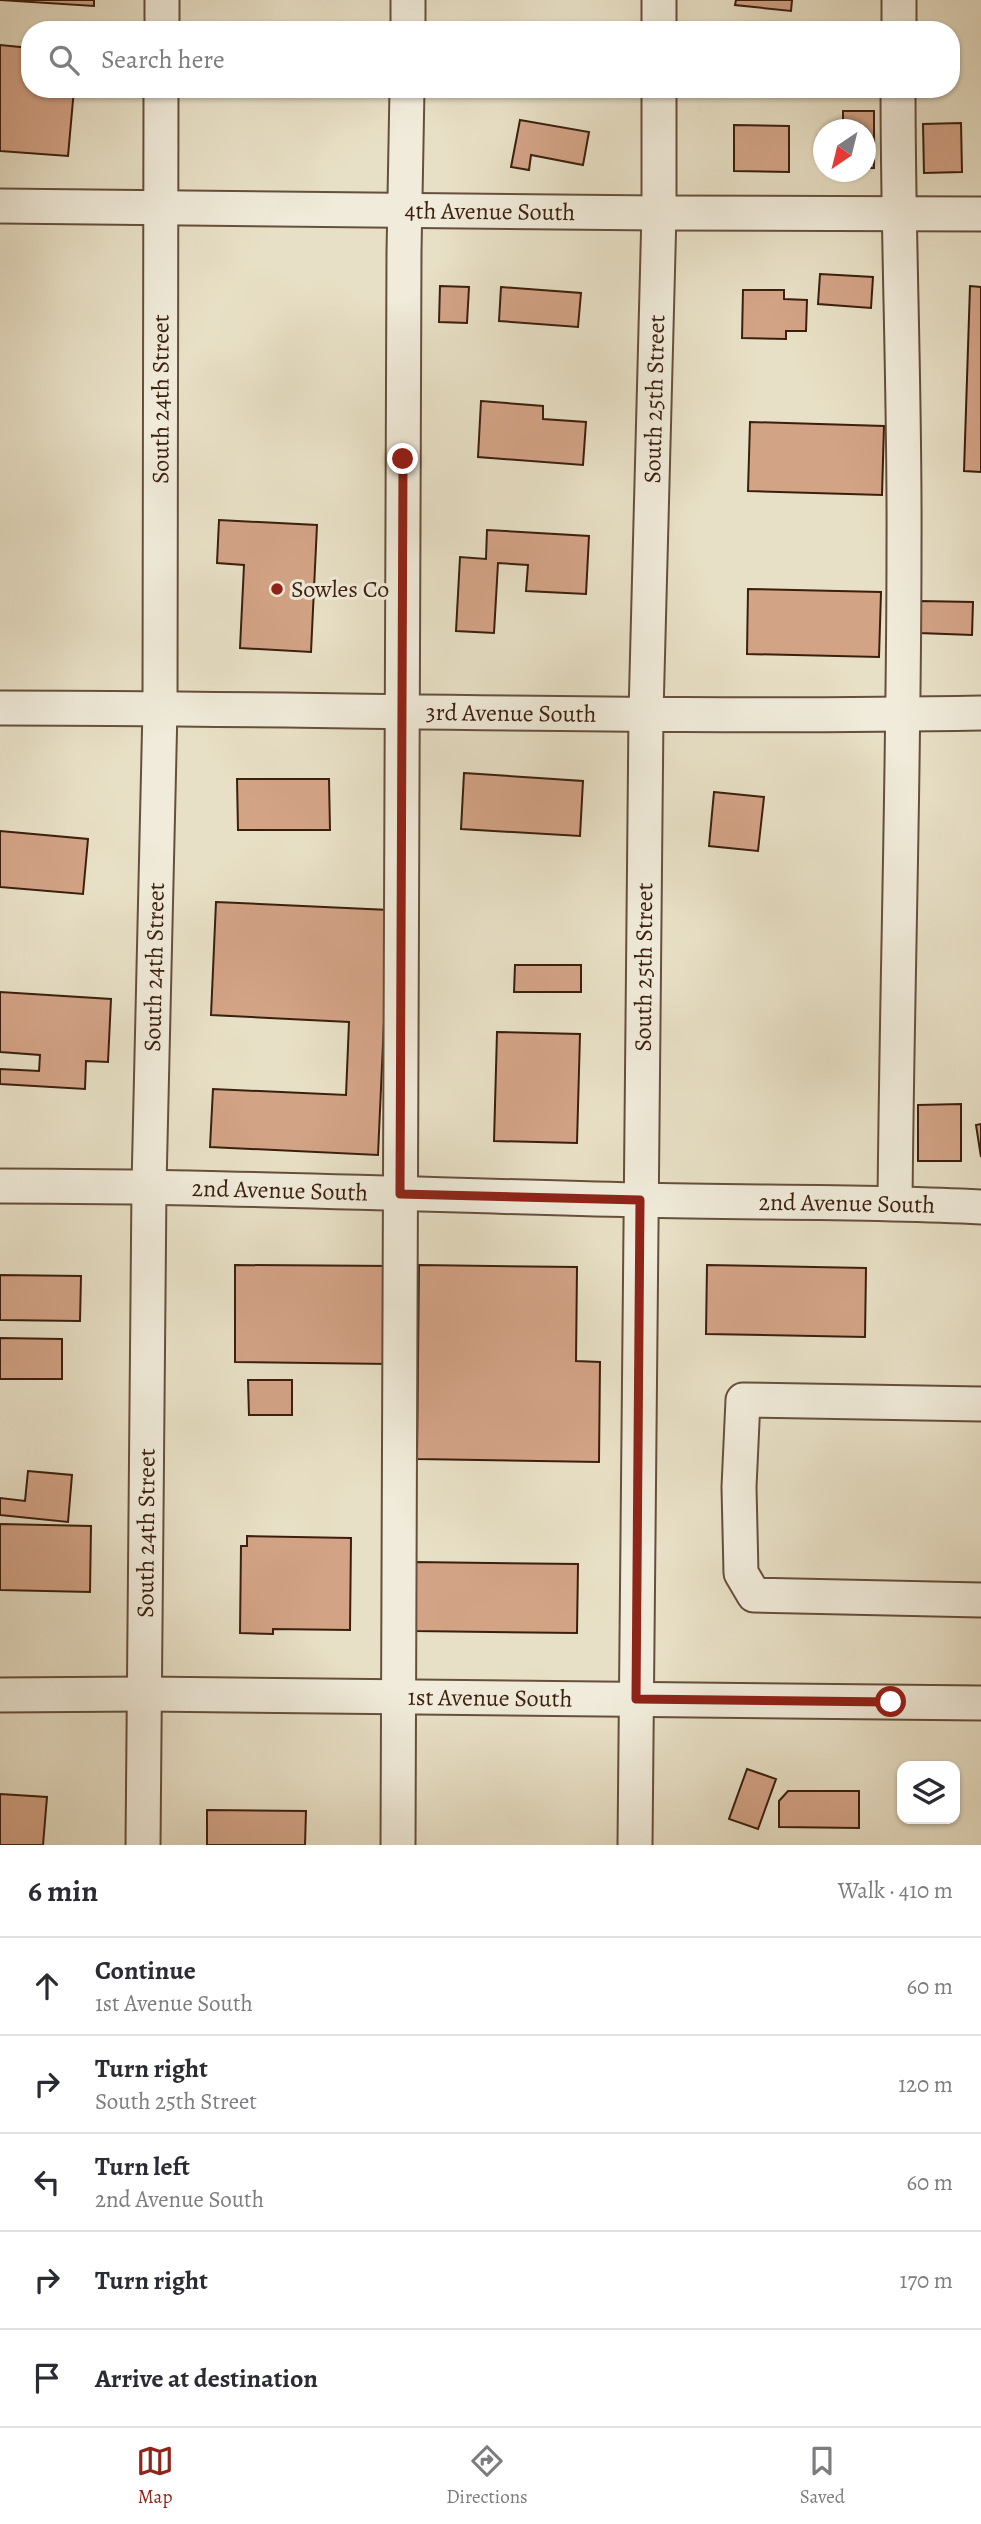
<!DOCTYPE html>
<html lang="en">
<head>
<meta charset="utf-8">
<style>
	:root { --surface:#fff; --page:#f2f2f3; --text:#2b2b33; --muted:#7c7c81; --line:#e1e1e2; --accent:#8f2418 }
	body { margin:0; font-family:Alegreya,serif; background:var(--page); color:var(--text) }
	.controls { position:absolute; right:21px; bottom:21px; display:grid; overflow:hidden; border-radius:14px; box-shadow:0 2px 5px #0004 }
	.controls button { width:63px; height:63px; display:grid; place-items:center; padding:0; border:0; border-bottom:2px solid var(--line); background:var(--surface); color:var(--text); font:35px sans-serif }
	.compass { position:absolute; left:813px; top:119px; width:63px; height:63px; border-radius:50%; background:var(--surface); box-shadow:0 2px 5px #0004; rotate:215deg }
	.stop { position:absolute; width:21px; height:21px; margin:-16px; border:5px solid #8f2418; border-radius:50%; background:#fff }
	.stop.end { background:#8f2418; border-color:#fff; box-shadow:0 2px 7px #0008 }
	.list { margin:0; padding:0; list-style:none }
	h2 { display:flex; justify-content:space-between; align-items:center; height:91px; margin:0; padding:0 28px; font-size:30px }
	h2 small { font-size:23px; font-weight:400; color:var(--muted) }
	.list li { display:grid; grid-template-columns:46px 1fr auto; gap:21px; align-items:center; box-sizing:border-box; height:98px; padding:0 28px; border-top:2px solid var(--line) }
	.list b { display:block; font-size:26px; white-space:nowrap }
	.list p { margin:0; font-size:23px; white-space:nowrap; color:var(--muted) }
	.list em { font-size:23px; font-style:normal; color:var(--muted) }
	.icon { flex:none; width:38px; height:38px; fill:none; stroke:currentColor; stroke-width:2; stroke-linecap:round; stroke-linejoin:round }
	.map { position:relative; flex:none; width:981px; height:1845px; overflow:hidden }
	.search { position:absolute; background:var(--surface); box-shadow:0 2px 5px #0004; left:21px; right:21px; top:21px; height:77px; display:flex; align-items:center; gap:18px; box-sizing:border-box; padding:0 24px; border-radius:28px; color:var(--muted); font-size:26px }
	.sheet { height:581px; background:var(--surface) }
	nav { display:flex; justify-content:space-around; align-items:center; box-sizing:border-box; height:98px; border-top:2px solid var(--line); background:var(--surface); font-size:19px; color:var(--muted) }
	nav a { display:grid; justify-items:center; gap:4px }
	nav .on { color:var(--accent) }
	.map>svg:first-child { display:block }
	.building { fill:#d3a386; stroke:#3b1f0d; stroke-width:2 }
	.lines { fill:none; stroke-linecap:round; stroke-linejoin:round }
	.minor-casing { stroke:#664f3b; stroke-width:37 }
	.minor { stroke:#f0ebda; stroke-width:33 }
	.route { stroke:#8f2418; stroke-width:9 }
	.poi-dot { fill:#8f2418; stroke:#f0ebda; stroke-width:2.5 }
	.labels { text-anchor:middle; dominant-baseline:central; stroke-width:6; stroke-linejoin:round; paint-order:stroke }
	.street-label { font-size:24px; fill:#3b1f0d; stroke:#f0ebda }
	.poi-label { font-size:24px; fill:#3b1f0d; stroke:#f0ebda; text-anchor:start }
</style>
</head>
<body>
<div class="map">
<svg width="981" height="1845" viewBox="0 0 981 1845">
	<rect width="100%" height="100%" fill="#e8e0c6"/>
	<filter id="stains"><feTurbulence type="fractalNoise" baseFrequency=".00286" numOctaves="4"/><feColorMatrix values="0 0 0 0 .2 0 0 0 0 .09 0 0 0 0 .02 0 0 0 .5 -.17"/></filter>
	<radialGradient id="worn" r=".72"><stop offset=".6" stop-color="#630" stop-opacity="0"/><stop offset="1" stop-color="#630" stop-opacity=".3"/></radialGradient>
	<path class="building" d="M0,0H94V6Z
		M736,0H792L791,11L735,5Z
		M0,45L30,48V89H74L68,156L0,151Z
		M524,89H547V95L524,96Z
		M843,111H874V168H866V130H843Z
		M520,120L589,132L583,165L531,155L529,170L511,167Z
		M961,123L962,172L924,173L923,124Z
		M734,125L789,126V172L734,171Z
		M820,274L873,277L871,308L818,304Z
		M440,286L469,287L467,323L439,322Z
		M970,286L981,287V472L964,471Z
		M501,287L581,293L578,327L499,321Z
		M743,290H784V299L807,300L806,331H786V339L742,338Z
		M481,401L543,406V419L586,422L583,465L478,457Z
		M750,422L884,426L882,495L748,491Z
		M219,520L317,525L311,652L240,648L244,565L217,563Z
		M487,530L589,536L586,594L526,591L528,565L498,563L494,633L456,631L460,557L486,559Z
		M748,589L881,592L879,657L747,654Z
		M920,601L973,602L972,635L919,633Z
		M464,773L583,781L580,836L461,829Z
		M237,779H329L330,830H238Z
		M714,792L764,797L758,851L709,846Z
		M0,831L88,839L83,894L0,887Z
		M216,902L389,910L378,1155L210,1147L213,1089L346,1095L349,1022L211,1015Z
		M515,965H581V992H514Z
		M0,992L111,999L108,1062L86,1061L85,1089L0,1084V1069L39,1071L40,1055L0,1052Z
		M497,1032L580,1034L577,1143L494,1141Z
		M961,1104V1161H918V1105Z
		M981,1124V1157L976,1125Z
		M235,1265L393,1266L391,1364L235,1362Z
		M419,1265L577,1267L576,1361L600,1362L599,1462L417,1459Z
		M707,1265L866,1268L865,1337L706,1334Z
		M0,1275L81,1276L80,1321L0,1320Z
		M0,1338L62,1339V1379H0Z
		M248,1380H292V1415H249Z
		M28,1471L72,1475L68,1522L0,1515V1498L25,1501Z
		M0,1524L91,1526L90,1592L0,1590Z
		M247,1536L351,1538L350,1630L273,1629V1634L240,1633L241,1546H247Z
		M414,1562L578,1564L577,1633L414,1631Z
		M747,1769L776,1779L758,1829L729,1819Z
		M788,1791H859V1828L779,1827V1801Z
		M0,1794L47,1797L43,1845H0Z
		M207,1810L306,1811L305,1845H207Z"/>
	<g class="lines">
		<defs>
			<g id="minor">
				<path d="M162,30V0"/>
				<path d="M408,30V0"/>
				<path d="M659,30V0"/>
				<path d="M899,30V0"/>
				<path id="s1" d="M0,206L659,213L981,214"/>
				<path id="s2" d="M0,708C327,708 654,719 981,713"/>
				<path id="s3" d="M0,1186C212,1186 424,1195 636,1200C751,1203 866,1201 981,1207"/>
				<path d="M895,1203C897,984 904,766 904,548C905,395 898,242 898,89"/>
				<path d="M981,1404L743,1400L739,1487L741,1573L754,1595L981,1600"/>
				<path id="s4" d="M0,1695L145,1694L981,1703"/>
				<path id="s5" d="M143,1845L149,1186L160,708L161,89"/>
				<path d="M398,1845L404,252L407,89"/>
				<path id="s6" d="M635,1845L646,714L659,213V89"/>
			</g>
		</defs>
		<use href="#minor" class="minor-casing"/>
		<use href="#minor" class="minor"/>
	</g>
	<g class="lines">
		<path class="route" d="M403,459L400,1194L640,1200L636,1699L891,1702"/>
	</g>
	<circle class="poi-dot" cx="277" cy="589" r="7"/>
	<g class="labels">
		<g class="street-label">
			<text stroke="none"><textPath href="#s1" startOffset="490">4th Avenue South</textPath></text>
			<text stroke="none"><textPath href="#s5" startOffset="1446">South 24th Street</textPath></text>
			<text stroke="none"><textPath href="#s6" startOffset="1446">South 25th Street</textPath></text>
			<text stroke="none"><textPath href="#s2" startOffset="511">3rd Avenue South</textPath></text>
			<text stroke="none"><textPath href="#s5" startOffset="878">South 24th Street</textPath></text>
			<text stroke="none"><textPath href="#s6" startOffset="878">South 25th Street</textPath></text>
			<text stroke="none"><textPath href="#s3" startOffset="280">2nd Avenue South</textPath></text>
			<text stroke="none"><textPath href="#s3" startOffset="847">2nd Avenue South</textPath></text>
			<text stroke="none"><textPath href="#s5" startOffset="312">South 24th Street</textPath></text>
			<text stroke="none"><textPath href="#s4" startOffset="490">1st Avenue South</textPath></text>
		</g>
		<g class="poi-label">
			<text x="291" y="589">Sowles Co</text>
		</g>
	</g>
	<rect width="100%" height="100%" filter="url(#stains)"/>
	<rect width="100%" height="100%" fill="url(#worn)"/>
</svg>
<div class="controls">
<button><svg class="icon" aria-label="layers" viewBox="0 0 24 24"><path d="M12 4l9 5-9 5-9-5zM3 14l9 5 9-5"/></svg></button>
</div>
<svg class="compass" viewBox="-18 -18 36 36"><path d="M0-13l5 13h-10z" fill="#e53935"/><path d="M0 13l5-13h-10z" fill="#7c7c81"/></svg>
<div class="stop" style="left:891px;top:1702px"></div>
<div class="stop end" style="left:403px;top:459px"></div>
<div class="search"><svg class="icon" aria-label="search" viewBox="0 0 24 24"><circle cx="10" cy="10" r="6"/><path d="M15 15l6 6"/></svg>Search here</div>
</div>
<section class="sheet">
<h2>6 min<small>Walk · 410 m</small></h2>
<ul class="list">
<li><svg class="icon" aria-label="ahead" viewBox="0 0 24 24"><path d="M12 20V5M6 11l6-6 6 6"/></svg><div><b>Continue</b><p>1st Avenue South</p></div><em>60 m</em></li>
<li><svg class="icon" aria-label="right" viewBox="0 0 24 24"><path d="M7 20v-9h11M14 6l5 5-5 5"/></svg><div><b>Turn right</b><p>South 25th Street</p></div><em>120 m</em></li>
<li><svg class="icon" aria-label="left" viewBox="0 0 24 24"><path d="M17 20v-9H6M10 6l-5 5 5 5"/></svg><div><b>Turn left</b><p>2nd Avenue South</p></div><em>60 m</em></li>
<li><svg class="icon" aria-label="right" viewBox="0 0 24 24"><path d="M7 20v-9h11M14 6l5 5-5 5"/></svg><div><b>Turn right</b></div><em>170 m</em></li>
<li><svg class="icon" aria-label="arrive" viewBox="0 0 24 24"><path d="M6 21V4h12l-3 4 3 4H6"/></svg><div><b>Arrive at destination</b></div></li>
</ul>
</section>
<nav>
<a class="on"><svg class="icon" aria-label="map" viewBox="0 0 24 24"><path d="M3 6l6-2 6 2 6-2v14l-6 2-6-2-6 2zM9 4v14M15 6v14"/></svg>Map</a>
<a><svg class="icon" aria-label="directions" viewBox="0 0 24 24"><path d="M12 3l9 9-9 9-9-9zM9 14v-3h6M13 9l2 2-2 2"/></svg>Directions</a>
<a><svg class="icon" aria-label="saved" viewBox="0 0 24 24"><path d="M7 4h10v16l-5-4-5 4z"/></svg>Saved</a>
</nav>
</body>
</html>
